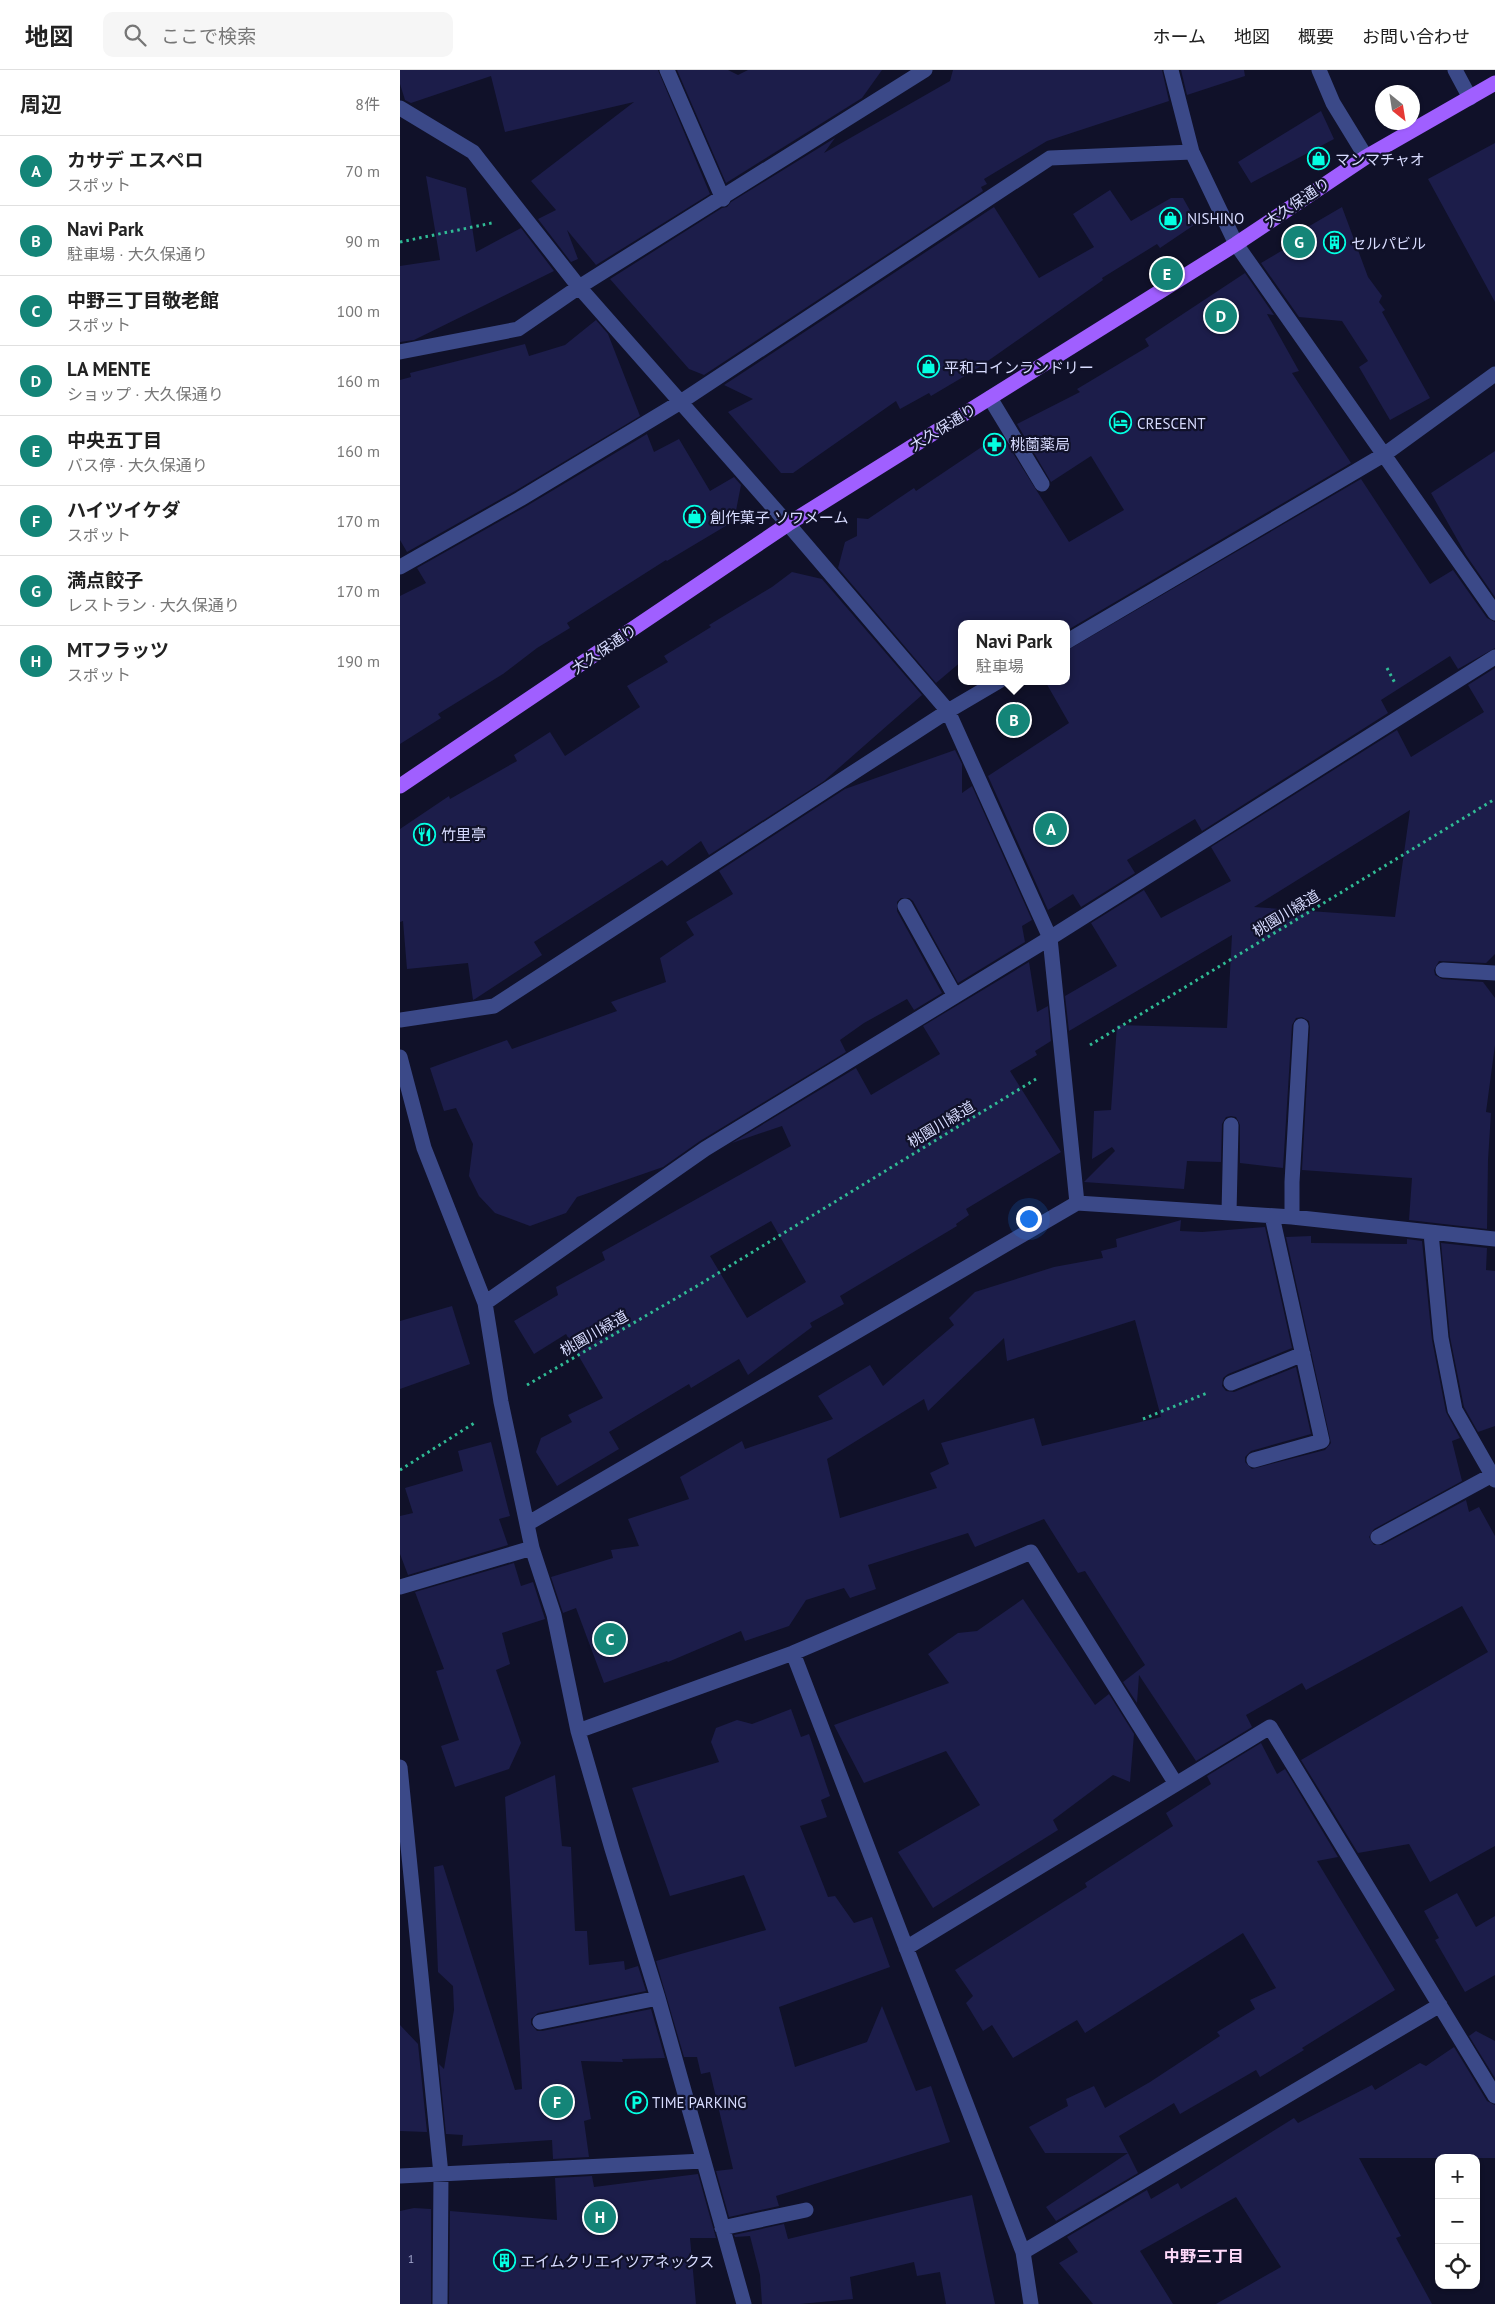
<!DOCTYPE html>
<html lang="ja">
<head>
<meta charset="utf-8">
<style>
	:root { --surface:#fff; --page:#f6f6f6; --text:#222; --muted:#767676; --line:#e0e0e0; --accent:#148578 }
	body { margin:0; font-family:"PT Sans","Noto Sans JP",sans-serif; background:var(--page); color:var(--text) }
	.controls { position:absolute; right:15px; bottom:15px; display:grid; overflow:hidden; border-radius:10px; box-shadow:0 1px 4px #0004 }
	.controls button { width:45px; height:45px; display:grid; place-items:center; padding:0; border:0; border-bottom:1px solid var(--line); background:var(--surface); color:var(--text); font:25px sans-serif }
	.compass { position:absolute; left:975px; top:15px; width:45px; height:45px; border-radius:50%; background:var(--surface); box-shadow:0 1px 4px #0004; rotate:150deg }
	.you { position:absolute; left:628px; top:1148px; width:18px; height:18px; margin:-12px; border:4px solid #fff; border-radius:50%; background:#1a73e8; box-shadow:0 0 0 8px #1a73e833 }
	.badge { display:grid; place-items:center; width:32px; height:32px; border-radius:50%; background:var(--accent); color:#fff; font-size:16px; font-weight:700 }
	.pin { position:absolute; translate:-50% -50%; border:2px solid #fff; box-shadow:0 1px 5px #0006 }
	.popup { position:absolute; left:558px; top:550px; width:112px; height:65px; box-sizing:border-box; display:grid; place-content:center; border-radius:10px; background:var(--surface); filter:drop-shadow(0 1px 4px #0005); font-size:16px; white-space:nowrap; color:var(--muted) }
	.popup b { font-size:19px; color:var(--text) }
	.popup::after { content:''; position:absolute; left:50%; top:100%; margin-left:-10px; border:10px solid transparent; border-top-color:var(--surface) }
	.list { margin:0; padding:0; list-style:none }
	h2 { display:flex; justify-content:space-between; align-items:center; height:65px; margin:0; padding:0 20px; font-size:21px }
	h2 small { font-size:16px; font-weight:400; color:var(--muted) }
	.list li { display:grid; grid-template-columns:32px 1fr auto; gap:15px; align-items:center; box-sizing:border-box; height:70px; padding:0 20px; border-top:1px solid var(--line) }
	.list b { display:block; font-size:19px; white-space:nowrap }
	.list p { margin:0; font-size:16px; white-space:nowrap; color:var(--muted) }
	.list em { font-size:16px; font-style:normal; color:var(--muted) }
	.icon { flex:none; width:28px; height:28px; fill:none; stroke:currentColor; stroke-width:2; stroke-linecap:round; stroke-linejoin:round }
	.map { position:relative; flex:none; width:1095px; height:2234px; overflow:hidden }
	header { display:flex; align-items:center; gap:30px; box-sizing:border-box; height:70px; padding:0 25px; background:var(--surface); border-bottom:1px solid var(--line) }
	header strong { font-size:24px }
	nav { display:flex; gap:28px; margin-inline-start:auto; font-size:18px }
	.search { width:350px; height:45px; background:var(--page); display:flex; align-items:center; gap:12px; box-sizing:border-box; padding:0 18px; border-radius:10px; color:var(--muted); font-size:19px }
	main { display:flex }
	aside { flex:1; background:var(--surface) }
	.map>svg:first-child { display:block }
	.building { fill:#1c1d4a; fill-rule:evenodd }
	.lines { fill:none; stroke-linecap:round; stroke-linejoin:round }
	.path { stroke:#30bb95; stroke-width:3; stroke-dasharray:2.5 4; stroke-linecap:butt }
	.minor { stroke:#3b4988; stroke-width:15 }
	.major { stroke:#a05fff; stroke-width:15 }
	.labels { text-anchor:middle; dominant-baseline:central; stroke-width:4.5; stroke-linejoin:round; paint-order:stroke }
	.number-label { font-size:12px; fill:#a9acd2 }
	.poi-label { font-size:15px; fill:#d8dcff; stroke:#101129; text-anchor:start }
	.street-label { font-size:15px; fill:#d8dcff; stroke:#101129 }
	.neighbourhood-label { font-size:16px; font-weight:bold; fill:#ffdafa; stroke:#101129 }
</style>
</head>
<body>
<header>
<strong>地図</strong>
<div class="search"><svg class="icon" aria-label="search" viewBox="0 0 24 24"><circle cx="10" cy="10" r="6"/><path d="M15 15l6 6"/></svg>ここで検索</div>
<nav><a>ホーム</a><a>地図</a><a>概要</a><a>お問い合わせ</a></nav>
</header>
<main>
<aside>
<h2>周辺<small>8件</small></h2>
<ul class="list">
<li><span class="badge">A</span><div><b>カサデ エスペロ</b><p>スポット</p></div><em>70 m</em></li>
<li><span class="badge">B</span><div><b>Navi Park</b><p>駐車場 · 大久保通り</p></div><em>90 m</em></li>
<li><span class="badge">C</span><div><b>中野三丁目敬老館</b><p>スポット</p></div><em>100 m</em></li>
<li><span class="badge">D</span><div><b>LA MENTE</b><p>ショップ · 大久保通り</p></div><em>160 m</em></li>
<li><span class="badge">E</span><div><b>中央五丁目</b><p>バス停 · 大久保通り</p></div><em>160 m</em></li>
<li><span class="badge">F</span><div><b>ハイツイケダ</b><p>スポット</p></div><em>170 m</em></li>
<li><span class="badge">G</span><div><b>満点餃子</b><p>レストラン · 大久保通り</p></div><em>170 m</em></li>
<li><span class="badge">H</span><div><b>MTフラッツ</b><p>スポット</p></div><em>190 m</em></li>
</ul>
</aside>
<div class="map">
<svg width="1095" height="2234" viewBox="0 0 1095 2234">
	<rect width="100%" height="100%" fill="#101129"/>
	<path class="building" d="M0,0H258L310,124L196,195L167,160L178,189L171,192L138,149L156,140L131,111L234,32L105,62L91,6L11,33L5,30L0,14Z
		M277,0H328L338,5L348,0H482L462,28L326,113Z
		M553,0H762L769,31L647,71L584,109L587,114L581,117L583,121L304,305L289,299L210,209L322,138L327,137L331,132L435,68L424,83L550,11Z
		M781,0H844L845,6L787,25Z
		M921,41L934,69L851,113L838,92Z
		M1095,73V232L1028,109Z
		M26,106L66,118L76,182L121,158L154,201L14,270L0,272V196L40,190Z
		M710,120L731,151L771,128H783L797,153L760,178L757,174L702,208L703,210L575,300L531,326L529,323L500,339L496,331L393,403H381L328,342L353,329L324,315L594,137L639,208L694,177L673,144Z
		M942,137L968,207L982,226L979,232L985,240L982,242L1030,328L990,350L959,297L968,291L942,251L899,247L861,193L910,164L906,158Z
		M845,203L874,245L867,244L899,301L892,303L951,393L666,561V554H562V591L536,613L438,498L445,472L457,466V448L468,449L514,418L516,421L601,364L669,472L724,440L691,386L651,412L617,354L680,322L677,319L749,276L745,269Z
		M196,250L208,264L240,346L115,421L7,482L0,470V310L11,307L10,303L125,274L129,286L165,275Z
		M247,364L254,382L279,369L310,421L334,407L341,415L334,451L267,491L266,490L167,553L170,558L137,578L103,604L38,644L41,648L0,674V526L26,513L17,498L125,437Z
		M1095,381V527L1066,485L1031,423Z
		M961,409L1030,514L1053,500L1087,548L1095,552V578L1058,599L1050,586L981,630L988,643L802,761L795,749L727,790L735,803L681,837L673,824L648,840L588,706L669,653L645,611H666V581Z
		M392,502L422,509L522,625L424,711L309,785L301,771L267,796L262,790L134,872L142,885L75,929L73,930L68,893L7,899L3,851L0,852V759L49,726L50,729L117,691L114,685L150,662L165,686L240,637L227,616L268,592L264,586L311,557L309,555L372,517Z
		M1095,598V884L1086,893L1039,891L1034,900L1035,905L1042,909L1083,912L1095,928V975L1086,1042L1091,1043L1088,1090L1087,1159L1009,1150L1012,1108L902,1100L910,957L909,951L902,947L896,948L892,955L883,1098L840,1093V1055L836,1047L831,1046L826,1047L822,1054L821,1092L787,1091L784,1119L684,1112L715,1081L712,1077L692,1089L694,1041L711,1040L717,955L827,958L832,865L669,961L665,926L717,896L691,853L744,820L761,848L831,811L811,777L997,660L1011,687L1084,642L1068,615ZM1010,740L995,847L854,837Z
		M555,680L562,694V723L572,716L632,850L622,856L625,872L558,913L513,831L509,828H501L497,832V841L542,923L514,940L507,929L464,953L440,970L446,982L300,1071L263,1097L177,1127L166,1143L130,1156L95,1143L79,1126L69,1106L73,1074L56,1038L44,1041L30,998L107,970L112,979L217,941L211,932L266,912L260,888L294,865L286,852L333,824L319,801L445,719Z
		M629,892L637,942L648,936L651,971L635,981L637,985L610,1001L661,1082L566,1139L569,1145L556,1154L557,1156L440,1226L444,1234L410,1253L412,1257L348,1305L339,1289L291,1318L289,1314L209,1362L219,1379L157,1416L136,1382L141,1368L172,1352L168,1345L203,1328L166,1264L134,1284L114,1251L158,1225L156,1217L205,1190L202,1182L391,1076L382,1056L332,1073L456,998L471,1025L540,984L523,956ZM371,1151L406,1212L347,1248L310,1186Z
		M781,1150L780,1161L802,1162L865,1157L892,1278L828,1304L823,1308L822,1316L826,1321L834,1322L896,1297L911,1364L851,1381L845,1387V1392L852,1399L925,1380L931,1373L886,1167L911,1166V1173L1007,1174V1169L1022,1171L1032,1270L1046,1342L1060,1368L1052,1371L1062,1411L974,1459L969,1467L974,1475H982L1066,1430L1069,1442L1079,1437L1095,1466V1776L1030,1812L1009,1774L958,1783L901,1690L1088,1582L1062,1536L906,1620L902,1613L846,1645L852,1657L796,1691L739,1605L737,1633L723,1612L745,1595L685,1501L678,1503L644,1449L575,1477L568,1463L468,1495L476,1519L450,1528L444,1518L406,1530L389,1556L345,1571L341,1561L268,1592L267,1591L204,1613L176,1538L163,1543L151,1507L213,1488L211,1480L239,1476L228,1449L289,1429L280,1407L342,1371L345,1379L433,1349L418,1326L470,1295L483,1316L554,1255L549,1248L575,1222L654,1197L703,1188L701,1181L717,1177L716,1169ZM735,1250L761,1347L642,1376L634,1348L541,1373L549,1394L530,1403L537,1418L440,1448L427,1389L524,1329L528,1341L604,1268L607,1291Z
		M1041,1173L1087,1178L1086,1200L1095,1201V1356L1078,1362L1064,1337L1050,1267Z
		M52,1236L70,1294L0,1319V1251Z
		M91,1372L110,1446L99,1449L108,1475L8,1505L0,1484V1446L13,1443L5,1418L63,1401L58,1381Z
		M114,1493L121,1516L133,1512L145,1549L102,1563L110,1594L96,1600L121,1673L109,1699L55,1717L41,1676L59,1670L36,1601L44,1599L15,1522Z
		M623,1529L695,1635L709,1624L734,1664L730,1712L713,1705L653,1750L658,1760L533,1838L498,1782L580,1735L546,1681L464,1713L434,1655L549,1613L528,1584L558,1563L577,1561Z
		M391,1639L401,1667L409,1664L430,1726L421,1730L427,1747L400,1756L428,1827L435,1826L454,1853L472,1847L490,1897L379,1937L395,1997L467,1972L482,1936L516,2021L531,2016L550,2072L376,2126L379,2136L329,2147L316,2101L333,2099L310,2002L301,2004L297,1987H284L256,1891L366,1860L344,1805L270,1826L232,1718L319,1692L311,1672L316,1658L337,1650L352,1654Z
		M861,1673L877,1704L885,1699L938,1787L917,1791L995,1920L902,1978L904,1980L860,2007L856,2000L780,2044L774,2033L719,2066L728,2083H645L629,2057L668,2036L666,2029L694,2016L705,2038L750,2012L820,1966L817,1962L855,1939L850,1930L876,1918L843,1863L685,1963L677,1950L613,1988L592,1955L583,1961L566,1933L573,1926L555,1900L687,1817L685,1813L773,1756L766,1743L811,1714L807,1706Z
		M155,1705L162,1776L171,1777L175,1861H187L189,1895L224,1891L225,1900L238,1896L246,1921L138,1943L131,1949V1954L137,1961H142L251,1939L265,1988L222,1989L223,1992L181,1991L191,2049L184,2051L189,2087L153,2089L152,2070L62,2076L63,2065L46,2064L39,1994L44,1999L54,1940L53,1916L38,1902L34,1797L43,1795L115,2020L122,2019L105,1727Z
		M1057,1823L1076,1857L1095,1846V1905L1065,1922L1035,1870L1039,1868L1024,1841Z
		M0,1955L18,1974L27,2062L0,2061Z
		M1076,1961L1095,1971V2008L1069,1966Z
		M1054,1977L1087,2031L1095,2035V2088H959L1001,2166L996,2168L1032,2234H816L881,2197L836,2127L740,2181L773,2234H693L659,2193L678,2182L667,2167L747,2120L751,2129L778,2113L781,2119L894,2048L898,2053L972,2015L975,2020L1020,1993L1026,1996Z
		M728,2083L738,2103L656,2151L646,2137Z
		M298,2104L316,2168H290L296,2234H49L50,2141L157,2150L155,2108L192,2106L194,2117Z
		M572,2125L595,2234H546L540,2202L517,2206L514,2192L450,2207L453,2229L400,2234H362L360,2205L350,2166L335,2167L334,2165L384,2154L388,2169Z
		M14,2138L31,2139V2234H0V2141Z"/>
	<g class="lines">
		<path class="path" d="M0,172L92,153
			M987,598L996,615
			M690,975L1095,729
			M127,1315L297,1216L636,1009
			M743,1349L807,1323
			M0,1400L76,1352"/>
		<path class="minor" d="M267,0L323,129
			M771,0L792,82L836,174L1095,543
			M919,0L933,33L966,87
			M1055,0L1070,28
			M0,38L73,82L179,217L388,454L548,641L650,868L677,1133
			M0,282L118,259L179,217L525,0
			M590,328L642,414
			M0,497L120,429L279,333L650,88L792,82
			M666,572L985,384L1095,304
			M505,836L555,926
			M1043,900L1095,903
			M0,950L94,936L548,641L599,611
			M0,987L24,1078L85,1233L101,1332L132,1478L154,1545L178,1661L212,1779L258,1928L344,2234
			M829,1143L831,1055
			M892,1147V1112L901,956
			M1031,1163L1041,1268L1055,1340L1095,1410
			M85,1233L305,1079L650,868L1095,587
			M831,1313L903,1284
			M854,1390L922,1371L872,1146
			M127,1454L677,1133L892,1147L1095,1169
			M978,1467L1092,1405
			M0,1517L132,1478
			M393,1583L623,2182L631,2234
			M178,1661L393,1583L631,1482L776,1714
			M0,1697L41,2104L40,2234
			M506,1878L870,1657L1095,2026
			M140,1952L258,1928
			M0,2106L303,2091
			M322,2158L406,2140
			M623,2182L1040,1935"/>
		<path class="major" d="M0,716L388,454L836,174L966,87L1095,13"/>
	</g>
	<defs>
		<symbol id="shop-ring" viewBox="-11 -11 22 22"><circle r="9.5" fill="#101129" stroke="#04ffe2" stroke-width="1.5"/><path d="M-5-2.5h2.3a2.7 3.5 0 0 1 5.4 0H5L5.5 6h-11ZM-1.5-2.5h3a1.5 2.3 0 0 0-3 0Z" fill="#04ffe2"/></symbol>
		<symbol id="building-ring" viewBox="-11 -11 22 22"><circle r="9.5" fill="#101129" stroke="#04ffe2" stroke-width="1.5"/><path d="M-4-6H4V6H1V3H-1V6H-4ZM-2.5-4.3h1.7v1.8h-1.7ZM.8-4.3h1.7v1.8H.8ZM-2.5-1h1.7V.8h-1.7ZM.8-1h1.7V.8H.8Z" fill="#04ffe2"/></symbol>
		<symbol id="hotel-ring" viewBox="-11 -11 22 22"><circle r="9.5" fill="#101129" stroke="#04ffe2" stroke-width="1.5"/><path d="M-6-4.5h1.5V1H6V5H4.5V3h-9V5H-6ZM-4 0a1.8 1.8 0 1 1 3.6 0ZM.5 0V-2.5h3Q6-2.5 6 0Z" fill="#04ffe2"/></symbol>
		<symbol id="pharmacy-ring" viewBox="-11 -11 22 22"><circle r="9.5" fill="#101129" stroke="#04ffe2" stroke-width="1.5"/><path d="M-2-6h4v4h4v4h-4v4h-4v-4h-4v-4h4Z" fill="#04ffe2"/></symbol>
		<symbol id="restaurant-ring" viewBox="-11 -11 22 22"><circle r="9.5" fill="#101129" stroke="#04ffe2" stroke-width="1.5"/><path d="M-5-6h1v4h1v-4h1v4h1v-4h1v5L-1.5 .5V6h-2V.5L-5-1ZM5-6V6H3V1.5H1.5Q1.5-4 5-6Z" fill="#04ffe2"/></symbol>
		<symbol id="parking-ring" viewBox="-11 -11 22 22"><circle r="9.5" fill="#101129" stroke="#04ffe2" stroke-width="1.5"/><path d="M-3.5-5.5H1a3.5 3.5 0 0 1 0 7H-1V5.5H-3.5ZM-1-3.4V-.6H.8a1.4 1.4 0 0 0 0-2.8Z" fill="#04ffe2"/></symbol>
	</defs>
	<g fill-rule="evenodd">
		<use href="#shop-ring" x="906" y="76" width="25" height="25"/>
		<use href="#shop-ring" x="758" y="136" width="25" height="25"/>
		<use href="#building-ring" x="922" y="160" width="25" height="25"/>
		<use href="#shop-ring" x="516" y="284" width="25" height="25"/>
		<use href="#hotel-ring" x="708" y="340" width="25" height="25"/>
		<use href="#pharmacy-ring" x="582" y="362" width="25" height="25"/>
		<use href="#shop-ring" x="282" y="434" width="25" height="25"/>
		<use href="#restaurant-ring" x="12" y="752" width="25" height="25"/>
		<use href="#parking-ring" x="224" y="2020" width="25" height="25"/>
		<use href="#building-ring" x="92" y="2178" width="25" height="25"/>
	</g>
	<g class="labels">
		<g class="number-label">
			<text x="11" y="2188">1</text>
		</g>
		<g class="poi-label">
			<text x="935" y="89">マンマチャオ</text>
			<text x="787" y="148">NISHINO</text>
			<text x="951" y="173">セルパビル</text>
			<text x="544" y="297">平和コインランドリー</text>
			<text x="737" y="353">CRESCENT</text>
			<text x="610" y="374">桃薗薬局</text>
			<text x="310" y="447">創作菓子 ソワメーム</text>
			<text x="41" y="764">竹里亭</text>
			<text x="252" y="2032">TIME PARKING</text>
			<text x="120" y="2191">エイムクリエイツアネックス</text>
		</g>
		<g class="street-label">
			<text transform="translate(897 132) rotate(-34)">大久保通り</text>
			<text transform="translate(543 357) rotate(-32)">大久保通り</text>
			<text transform="translate(204 579) rotate(-34)">大久保通り</text>
			<text transform="translate(886 843) rotate(-31)">桃園川緑道</text>
			<text transform="translate(541 1054) rotate(-31)">桃園川緑道</text>
			<text transform="translate(194 1263) rotate(-30)">桃園川緑道</text>
		</g>
		<g class="neighbourhood-label">
			<text x="804" y="2186">中野三丁目</text>
		</g>
	</g>
</svg>
<div class="controls">
<button>+</button>
<button>−</button>
<button><svg class="icon" aria-label="locate" viewBox="0 0 24 24"><circle cx="12" cy="12" r="6"/><path d="M12 2v4M12 18v4M2 12h4M18 12h4"/></svg></button>
</div>
<svg class="compass" viewBox="-18 -18 36 36"><path d="M0-13l5 13h-10z" fill="#e53935"/><path d="M0 13l5-13h-10z" fill="#767676"/></svg>
<div class="you"></div>
<div class="pin badge" style="left:651px;top:759px">A</div>
<div class="pin badge" style="left:614px;top:650px">B</div>
<div class="popup"><b>Navi Park</b>駐車場</div>
<div class="pin badge" style="left:210px;top:1569px">C</div>
<div class="pin badge" style="left:821px;top:246px">D</div>
<div class="pin badge" style="left:767px;top:204px">E</div>
<div class="pin badge" style="left:157px;top:2032px">F</div>
<div class="pin badge" style="left:899px;top:172px">G</div>
<div class="pin badge" style="left:200px;top:2147px">H</div>
</div>
</main>
</body>
</html>
